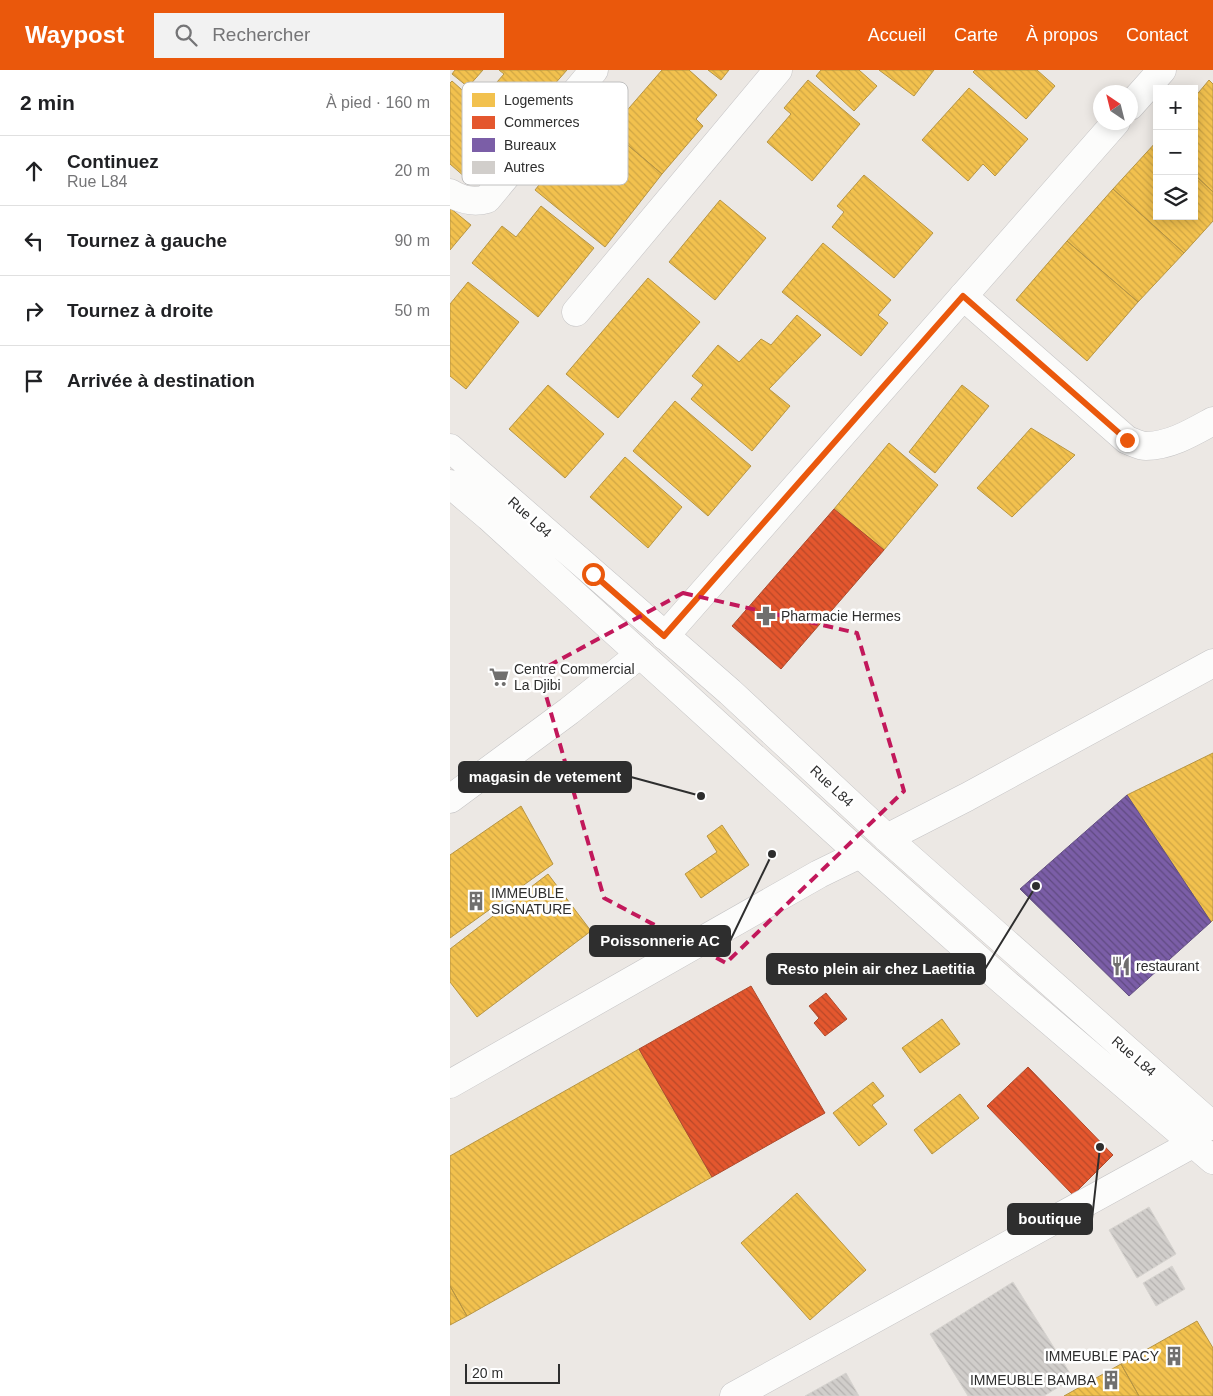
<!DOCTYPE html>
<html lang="fr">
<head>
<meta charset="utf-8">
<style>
	:root { --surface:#fff; --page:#f2f2f2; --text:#202124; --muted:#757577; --line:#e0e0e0; --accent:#ea580c }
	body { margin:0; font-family:Helvetica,sans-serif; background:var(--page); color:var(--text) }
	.controls { position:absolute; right:15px; top:15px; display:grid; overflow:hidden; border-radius:0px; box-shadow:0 2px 12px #0003 }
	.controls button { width:45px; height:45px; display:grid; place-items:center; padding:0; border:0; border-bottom:1px solid var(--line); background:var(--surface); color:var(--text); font:25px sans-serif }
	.compass { position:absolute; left:643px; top:15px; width:45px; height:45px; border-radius:50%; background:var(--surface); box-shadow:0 2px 12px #0003; rotate:325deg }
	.scale { position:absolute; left:15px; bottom:12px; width:95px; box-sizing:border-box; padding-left:5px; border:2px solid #2e2e2e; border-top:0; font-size:14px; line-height:18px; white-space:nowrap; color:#2e2e2e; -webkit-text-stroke:4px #fff; paint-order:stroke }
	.stop { position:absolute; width:15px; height:15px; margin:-11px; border:4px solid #ea580c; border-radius:50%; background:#fff }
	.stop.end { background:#ea580c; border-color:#fff; box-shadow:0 1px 5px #0008 }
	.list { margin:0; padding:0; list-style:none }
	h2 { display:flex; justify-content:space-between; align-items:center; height:65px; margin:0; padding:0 20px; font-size:21px }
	h2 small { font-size:16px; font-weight:400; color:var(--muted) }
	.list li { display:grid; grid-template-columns:32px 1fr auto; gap:15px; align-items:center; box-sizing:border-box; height:70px; padding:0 20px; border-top:1px solid var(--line) }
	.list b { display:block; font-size:19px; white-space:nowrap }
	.list p { margin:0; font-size:16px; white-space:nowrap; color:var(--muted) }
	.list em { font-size:16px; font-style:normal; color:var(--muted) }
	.icon { flex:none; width:28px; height:28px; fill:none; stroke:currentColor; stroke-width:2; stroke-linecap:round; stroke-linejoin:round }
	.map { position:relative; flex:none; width:763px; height:1326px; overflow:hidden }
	header { display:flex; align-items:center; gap:30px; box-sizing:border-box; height:70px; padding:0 25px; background:var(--accent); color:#fff }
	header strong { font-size:24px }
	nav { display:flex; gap:28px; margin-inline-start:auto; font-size:18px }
	.search { width:350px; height:45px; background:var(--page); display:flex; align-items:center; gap:12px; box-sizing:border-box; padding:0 18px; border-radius:0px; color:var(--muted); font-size:19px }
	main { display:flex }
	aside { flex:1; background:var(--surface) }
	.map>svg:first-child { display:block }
	.homes { fill:url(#homes-back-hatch); stroke:#b79544 }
	.shops { fill:url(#shops-back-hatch); stroke:#ad4b2e }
	.offices { fill:url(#offices-back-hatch); stroke:#645083 }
	.building { fill:url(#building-back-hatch); stroke:#d7d4d0 }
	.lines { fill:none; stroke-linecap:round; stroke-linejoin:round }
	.minor-casing { stroke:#c5c4c5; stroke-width:29 }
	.tertiary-casing { stroke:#c5c4c5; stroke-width:29 }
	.minor { stroke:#fcfcfb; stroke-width:28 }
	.tertiary { stroke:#fcfcfb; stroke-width:28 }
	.route { stroke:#ea580c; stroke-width:6 }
	.marked { fill:none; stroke:#c2185b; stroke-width:4; stroke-dasharray:10 6; stroke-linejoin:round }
	.labels { text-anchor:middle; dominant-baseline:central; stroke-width:5; stroke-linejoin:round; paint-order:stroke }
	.street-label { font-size:14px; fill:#2e2e2e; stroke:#fff }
	.poi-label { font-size:14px; fill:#2e2e2e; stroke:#fff; text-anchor:start }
	.key { fill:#fff; stroke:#c0c0c0; stroke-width:1 }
	.key-label { font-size:14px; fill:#2e2e2e }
	.leader { fill:none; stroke:#2e2e2e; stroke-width:2 }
	.callout-dot { fill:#2e2e2e; stroke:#fff; stroke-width:2 }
	.callout { fill:#2e2e2e; stroke:#2e2e2e; stroke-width:2 }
	.callout-label { font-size:15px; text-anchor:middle; font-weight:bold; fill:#fff }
</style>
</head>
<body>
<header>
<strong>Waypost</strong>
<div class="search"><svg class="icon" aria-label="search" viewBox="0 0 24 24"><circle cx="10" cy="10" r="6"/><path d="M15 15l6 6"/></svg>Rechercher</div>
<nav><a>Accueil</a><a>Carte</a><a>À propos</a><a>Contact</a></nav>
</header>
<main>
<aside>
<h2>2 min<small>À pied · 160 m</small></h2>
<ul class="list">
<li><svg class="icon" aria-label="ahead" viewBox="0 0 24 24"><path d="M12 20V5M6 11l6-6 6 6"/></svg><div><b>Continuez</b><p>Rue L84</p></div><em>20 m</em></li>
<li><svg class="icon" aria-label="left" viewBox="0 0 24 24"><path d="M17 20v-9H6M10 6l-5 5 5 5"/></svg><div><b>Tournez à gauche</b></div><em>90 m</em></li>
<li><svg class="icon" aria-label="right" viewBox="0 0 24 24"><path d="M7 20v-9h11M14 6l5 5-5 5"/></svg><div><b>Tournez à droite</b></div><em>50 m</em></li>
<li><svg class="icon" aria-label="arrive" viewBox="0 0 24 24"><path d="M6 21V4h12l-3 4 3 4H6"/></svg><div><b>Arrivée à destination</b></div></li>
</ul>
</aside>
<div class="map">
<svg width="763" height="1326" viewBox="0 0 763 1326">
	<defs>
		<pattern id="homes-back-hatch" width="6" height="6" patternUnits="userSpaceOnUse" patternTransform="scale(1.25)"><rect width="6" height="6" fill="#f2c14e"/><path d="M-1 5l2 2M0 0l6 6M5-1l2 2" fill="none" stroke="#d0a644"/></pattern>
		<pattern id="shops-back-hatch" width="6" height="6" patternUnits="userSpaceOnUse" patternTransform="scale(1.25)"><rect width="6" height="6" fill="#e4572e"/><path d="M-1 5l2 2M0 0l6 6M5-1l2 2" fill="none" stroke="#b94828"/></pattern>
		<pattern id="offices-back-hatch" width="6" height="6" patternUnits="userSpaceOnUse" patternTransform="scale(1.25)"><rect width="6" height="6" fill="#7b5ea7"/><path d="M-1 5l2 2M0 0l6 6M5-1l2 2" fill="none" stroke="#604a81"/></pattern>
		<pattern id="building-back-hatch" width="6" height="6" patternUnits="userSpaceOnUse" patternTransform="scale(1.25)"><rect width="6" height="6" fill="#d1cecb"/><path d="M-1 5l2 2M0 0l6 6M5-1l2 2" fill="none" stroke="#b4b1af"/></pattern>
	</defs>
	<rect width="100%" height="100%" fill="#ece8e4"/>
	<path class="homes" d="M5,0H33L18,17L2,4Z
		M49,0H117L88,33L90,35L76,51L40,20L54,4Z
		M212,0H239L267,25L246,49L253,56L212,104L160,60Z
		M258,0H279L271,10Z
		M371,0H409L427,16L404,41L366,6Z
		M429,0H484L464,26Z
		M525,0H587L605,16L576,49L523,2Z
		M358,10L410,54L362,111L317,72L341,44L334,38Z
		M759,10L763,14V122L744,104V28Z
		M2,11L58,61L16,108L0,94V13Z
		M519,18L578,69L545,106L533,94L518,111L472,70Z
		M160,60L212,104L155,177L85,120L113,85L125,96Z
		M707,71V146H744V104L763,122V151L734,183L663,119Z
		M414,105L483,163L444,208L382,157L394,142L387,136Z
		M663,119L734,183L688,232L617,171Z
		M270,130L316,168L265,230L219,192Z
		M91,136L144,178L88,247L22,193L52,156L66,167Z
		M0,138L21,155L0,180Z
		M617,171L688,232L637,291L566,230Z
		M373,173L441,230L428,245L438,253L411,286L332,222Z
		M198,208L250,252L168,348L116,304Z
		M18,212L69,252L16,319L0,306V234Z
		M347,245L371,265L319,319L340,336L302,381L241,329L253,315L242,306L268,275L289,292L311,269L321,275Z
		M98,315L154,364L115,408L59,359Z
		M512,315L539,336L485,403L459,382Z
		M225,331L301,396L258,446L183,381Z
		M581,358L625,385L562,447L527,418Z
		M439,373L488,415L434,480L384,439Z
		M175,387L232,437L198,478L140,427Z
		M763,683V850L761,852L677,725Z
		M71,736L103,794L0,868V785Z
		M272,755L299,795L251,828L235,804L267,782L257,766Z
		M98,804L141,861L27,947L0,912V879Z
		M492,949L510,974L470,1003L452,978Z
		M189,979L262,1107L17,1246L0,1216V1086Z
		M423,1012L434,1026L422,1035L437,1054L409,1076L383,1043Z
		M510,1024L529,1048L482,1084L464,1060Z
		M347,1123L416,1200L360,1250L291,1173Z
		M0,1216L17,1246L0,1255Z
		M747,1251L763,1278V1326H689L671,1294Z
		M671,1294L689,1326H614Z"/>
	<path class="shops" d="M384,439L434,480L331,599L282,556Z
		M301,916L375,1043L262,1107L189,979Z
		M376,923L397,949L375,966L364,953L369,948L359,936Z
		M578,997L663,1085L623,1125L537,1036Z"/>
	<path class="offices" d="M677,725L761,852L679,926L570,819Z"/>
	<path class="building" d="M699,1137L726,1184L687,1208L659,1160Z
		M722,1196L735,1219L706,1236L693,1213Z
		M563,1212L623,1308L594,1326H518L480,1264Z
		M396,1303L409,1326H355Z"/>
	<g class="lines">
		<defs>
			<path id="minor" d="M680,36L712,0
				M0,123C12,130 23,133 37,129L144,0
				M513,226L677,370C683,372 690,376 696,376C720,376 743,362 763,351
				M126,242L328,0
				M215,566L666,52
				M0,729L119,641L189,585
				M437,768L517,727L763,593
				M0,1014L369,804L410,784
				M284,1326L744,1073"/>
			<path id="tertiary" d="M0,378L280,622L437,768L763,1056
				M0,414L39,447L410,784L553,911L763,1090"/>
		</defs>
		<use href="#minor" class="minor-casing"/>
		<use href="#tertiary" class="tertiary-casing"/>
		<use href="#minor" class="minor"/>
		<use href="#tertiary" class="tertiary"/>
	</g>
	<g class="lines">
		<path class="route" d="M143,504L214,566L513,226L677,370"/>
	</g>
	<path class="marked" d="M233,523L407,563L454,721L276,893L154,828L89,601Z"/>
	<defs>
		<symbol id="pharmacy-bare" viewBox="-9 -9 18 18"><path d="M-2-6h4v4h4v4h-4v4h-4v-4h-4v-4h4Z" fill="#706f6e" stroke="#fff" stroke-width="2.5" paint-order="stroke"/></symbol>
		<symbol id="supermarket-bare" viewBox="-9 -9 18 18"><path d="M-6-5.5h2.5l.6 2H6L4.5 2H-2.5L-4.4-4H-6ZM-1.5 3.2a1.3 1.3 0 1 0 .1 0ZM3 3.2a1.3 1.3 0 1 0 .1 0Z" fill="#706f6e" stroke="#fff" stroke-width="2.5" paint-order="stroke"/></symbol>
		<symbol id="building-bare" viewBox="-9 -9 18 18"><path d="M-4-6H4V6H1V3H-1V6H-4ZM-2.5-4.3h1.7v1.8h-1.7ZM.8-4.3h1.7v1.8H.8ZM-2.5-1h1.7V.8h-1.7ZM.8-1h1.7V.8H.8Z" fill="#706f6e" stroke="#fff" stroke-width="2.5" paint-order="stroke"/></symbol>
		<symbol id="restaurant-bare" viewBox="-9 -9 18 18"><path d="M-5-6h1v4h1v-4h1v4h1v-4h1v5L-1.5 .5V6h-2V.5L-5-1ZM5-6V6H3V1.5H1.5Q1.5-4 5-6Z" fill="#706f6e" stroke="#fff" stroke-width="2.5" paint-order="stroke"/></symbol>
	</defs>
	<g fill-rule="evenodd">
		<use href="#pharmacy-bare" x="302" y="532" width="28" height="28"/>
		<use href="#supermarket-bare" x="35" y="593" width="28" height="28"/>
		<use href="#building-bare" x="12" y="817" width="28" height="28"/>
		<use href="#restaurant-bare" x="657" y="882" width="28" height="28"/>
		<use href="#building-bare" x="710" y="1272" width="28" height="28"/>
		<use href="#building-bare" x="647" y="1296" width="28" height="28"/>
	</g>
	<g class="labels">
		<g class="street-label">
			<text transform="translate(80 447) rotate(42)">Rue L84</text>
			<text transform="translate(382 716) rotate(43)">Rue L84</text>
			<text transform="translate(684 986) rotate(41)">Rue L84</text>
		</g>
		<g class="poi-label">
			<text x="331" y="546">Pharmacie Hermes</text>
			<text x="64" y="599">Centre Commercial<tspan x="64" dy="16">La Djibi</tspan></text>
			<text x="41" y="823">IMMEUBLE<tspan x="41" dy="16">SIGNATURE</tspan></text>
			<text x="686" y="896">restaurant</text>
			<text x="709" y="1286" text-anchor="end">IMMEUBLE PACY</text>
			<text x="646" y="1310" text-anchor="end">IMMEUBLE BAMBA</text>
		</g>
	</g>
	<rect x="12" y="12" width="166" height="103" rx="8" class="key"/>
	<rect x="22" y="23" width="23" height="14" fill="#f2c14e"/>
	<rect x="22" y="46" width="23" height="13" fill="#e4572e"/>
	<rect x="22" y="68" width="23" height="14" fill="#7b5ea7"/>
	<rect x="22" y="91" width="23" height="13" fill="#d1cecb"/>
	<g class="key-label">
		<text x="54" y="35">Logements</text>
		<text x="54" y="57">Commerces</text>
		<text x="54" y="80">Bureaux</text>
		<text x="54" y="102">Autres</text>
	</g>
	<path class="leader" d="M251 726L181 707M322 784L280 871M586 816L535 899M650 1077L642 1149"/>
	<g class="callout-dot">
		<circle cx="251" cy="726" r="5"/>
		<circle cx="322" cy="784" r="5"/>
		<circle cx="586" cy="816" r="5"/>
		<circle cx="650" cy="1077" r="5"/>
	</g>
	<g class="callout">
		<rect x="9" y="692" width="172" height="30" rx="5"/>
		<rect x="140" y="856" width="140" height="30" rx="5"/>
		<rect x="317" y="884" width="218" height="30" rx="5"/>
		<rect x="558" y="1134" width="84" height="30" rx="5"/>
	</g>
	<g class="callout-label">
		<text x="95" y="712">magasin de vetement</text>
		<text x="210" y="876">Poissonnerie AC</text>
		<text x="426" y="904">Resto plein air chez Laetitia</text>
		<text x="600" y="1154">boutique</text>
	</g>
</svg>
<div class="controls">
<button>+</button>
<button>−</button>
<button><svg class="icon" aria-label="layers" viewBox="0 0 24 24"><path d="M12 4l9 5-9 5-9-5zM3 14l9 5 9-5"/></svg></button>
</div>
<svg class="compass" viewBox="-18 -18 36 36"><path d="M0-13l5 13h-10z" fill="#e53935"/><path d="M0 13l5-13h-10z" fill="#757577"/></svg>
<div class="scale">20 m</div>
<div class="stop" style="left:143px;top:504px"></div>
<div class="stop end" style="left:677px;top:370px"></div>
</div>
</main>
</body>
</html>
